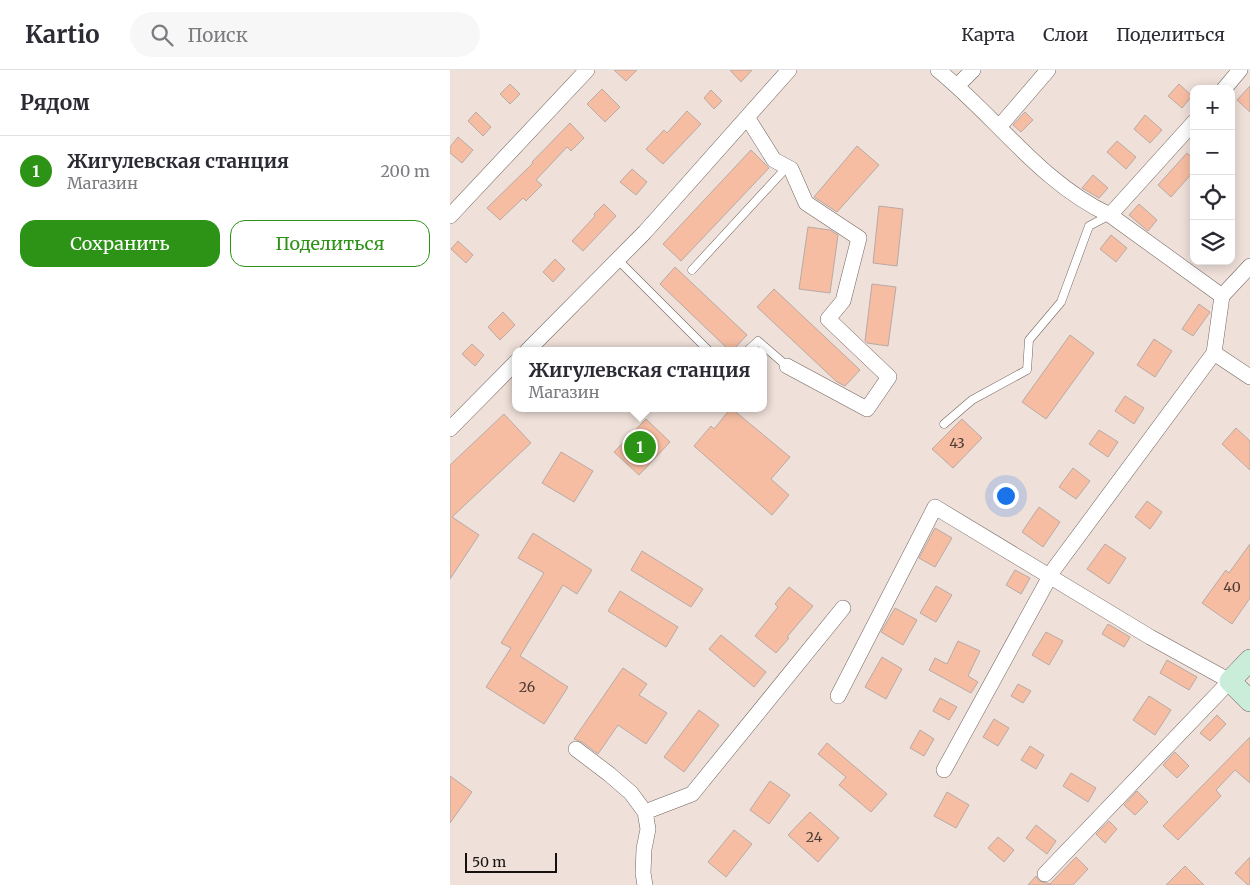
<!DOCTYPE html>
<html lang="ru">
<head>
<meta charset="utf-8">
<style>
	:root { --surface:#fff; --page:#f7f7f7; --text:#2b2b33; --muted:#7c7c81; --line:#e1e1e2; --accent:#2d9316 }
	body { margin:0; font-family:Merriweather,serif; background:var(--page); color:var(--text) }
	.controls { position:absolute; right:15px; top:15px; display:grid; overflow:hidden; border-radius:10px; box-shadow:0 2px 12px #0003 }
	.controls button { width:45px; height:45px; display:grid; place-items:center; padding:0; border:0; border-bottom:1px solid var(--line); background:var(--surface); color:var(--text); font:25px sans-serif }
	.scale { position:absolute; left:15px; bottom:12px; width:92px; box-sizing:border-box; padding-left:5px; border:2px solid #16110f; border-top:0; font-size:14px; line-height:18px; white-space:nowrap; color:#16110f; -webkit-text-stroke:4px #efe0d9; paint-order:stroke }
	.you { position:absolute; left:555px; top:425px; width:18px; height:18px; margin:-12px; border:4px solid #fff; border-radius:50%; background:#1a73e8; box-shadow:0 0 0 8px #1a73e833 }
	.badge { display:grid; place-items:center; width:32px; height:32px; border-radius:50%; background:var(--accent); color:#fff; font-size:16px; font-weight:700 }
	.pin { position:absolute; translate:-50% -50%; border:2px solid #fff; box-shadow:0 1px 5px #0006 }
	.popup { position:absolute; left:62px; top:277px; width:255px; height:65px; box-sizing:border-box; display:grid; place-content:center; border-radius:10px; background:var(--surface); filter:drop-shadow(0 1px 4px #0005); font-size:16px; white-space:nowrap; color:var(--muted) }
	.popup b { font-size:19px; color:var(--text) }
	.popup::after { content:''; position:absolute; left:50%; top:100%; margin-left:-10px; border:10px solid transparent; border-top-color:var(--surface) }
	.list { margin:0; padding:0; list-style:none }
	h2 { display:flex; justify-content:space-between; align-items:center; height:65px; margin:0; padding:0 20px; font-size:21px }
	h2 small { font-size:16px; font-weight:400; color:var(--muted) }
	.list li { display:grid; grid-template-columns:32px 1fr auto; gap:15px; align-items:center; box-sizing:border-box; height:70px; padding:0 20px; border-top:1px solid var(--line) }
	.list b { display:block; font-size:19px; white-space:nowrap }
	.list p { margin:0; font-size:16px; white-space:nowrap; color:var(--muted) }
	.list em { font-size:16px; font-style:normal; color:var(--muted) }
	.actions { display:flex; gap:10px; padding:15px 20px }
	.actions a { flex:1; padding:11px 0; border:1px solid var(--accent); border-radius:15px; text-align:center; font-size:18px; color:var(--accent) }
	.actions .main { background:var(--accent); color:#fff }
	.icon { flex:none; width:28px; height:28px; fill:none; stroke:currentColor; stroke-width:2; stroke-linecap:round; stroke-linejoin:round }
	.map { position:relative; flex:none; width:800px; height:815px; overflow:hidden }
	header { display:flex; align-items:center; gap:30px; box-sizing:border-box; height:70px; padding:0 25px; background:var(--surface); border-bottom:1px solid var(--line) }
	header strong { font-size:24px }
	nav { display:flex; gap:28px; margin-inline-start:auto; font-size:18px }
	.search { width:350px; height:45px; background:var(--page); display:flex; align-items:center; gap:12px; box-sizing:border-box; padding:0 18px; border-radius:28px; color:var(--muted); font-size:19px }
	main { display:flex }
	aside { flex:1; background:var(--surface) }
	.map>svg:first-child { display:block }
	.building { fill:#f6bda3; stroke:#b8aaa4 }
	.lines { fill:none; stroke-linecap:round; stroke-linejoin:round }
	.lane-casing { stroke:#71655f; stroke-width:9 }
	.street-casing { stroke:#71655f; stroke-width:16 }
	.secondary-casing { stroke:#71655f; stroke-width:22 }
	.lane { stroke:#fff; stroke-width:8 }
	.street { stroke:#fff; stroke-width:15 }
	.secondary { stroke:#caedda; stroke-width:21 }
	.labels { text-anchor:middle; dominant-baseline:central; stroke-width:4.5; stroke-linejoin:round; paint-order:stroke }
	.number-label { font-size:14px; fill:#4e3c34 }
</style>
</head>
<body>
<header>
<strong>Kartio</strong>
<div class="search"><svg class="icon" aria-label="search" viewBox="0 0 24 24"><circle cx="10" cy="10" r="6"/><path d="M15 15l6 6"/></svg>Поиск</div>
<nav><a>Карта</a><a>Слои</a><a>Поделиться</a></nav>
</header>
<main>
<aside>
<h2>Рядом<small></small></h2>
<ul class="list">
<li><span class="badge">1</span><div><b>Жигулевская станция</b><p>Магазин</p></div><em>200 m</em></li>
</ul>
<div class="actions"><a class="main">Сохранить</a><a>Поделиться</a></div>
</aside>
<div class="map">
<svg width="800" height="815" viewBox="0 0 800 815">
	<rect width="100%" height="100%" fill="#efe0d9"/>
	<path class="building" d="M164,0H187L176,11Z
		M280,0H302L291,12Z
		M60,14L70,24L60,34L50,24Z
		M729,14L742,26L732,38L718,26Z
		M800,16V42L787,30Z
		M152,19L170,37L155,52L137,34Z
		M261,20L272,31L264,39L254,28Z
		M237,41L251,54L213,94L196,79L214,60L217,63Z
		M26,42L41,57L33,66L18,51Z
		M575,42L583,50L571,62L563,55Z
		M695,45L712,60L700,73L684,59Z
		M120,53L134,68L121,81L117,77L86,110L92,115L76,131L73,128L50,150L37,138L83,93L82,92Z
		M8,67L23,80L12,93L0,83V77Z
		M667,71L686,87L676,99L657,82Z
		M407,76L429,95L387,142L364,127Z
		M301,80L319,98L231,191L213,174Z
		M737,83L744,90V101L721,127L708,115Z
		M182,99L197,112L186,125L170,112Z
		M643,105L658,118L649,128L632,118Z
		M154,134L166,146L133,181L122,171L145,146L144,144Z
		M689,134L707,150L698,161L679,145Z
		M429,136L453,139L447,196L423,193Z
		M358,157L380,160L388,165L380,223L349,219Z
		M661,165L677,178L666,192L650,179Z
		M8,171L23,185L16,193L1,179Z
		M105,189L115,199L103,212L93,202Z
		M225,197L297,265L282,281H280L210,214Z
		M422,214L446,217L438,276L417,273L415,271Z
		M324,219L410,300L395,316L387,312L307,237Z
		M749,234L760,242L743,266L732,259Z
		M53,242L65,255L50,270L38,257Z
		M620,265L644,283L596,349L572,332Z
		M704,269L722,281L705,307L687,295Z
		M22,274L34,285L25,296L12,284Z
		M675,326L694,338L684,354L665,341Z
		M281,338L340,387L321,409L339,425L322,445L244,376L261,356L264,359Z
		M54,344L81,373L2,447L29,465L0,509V395Z
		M196,349L220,372L189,405L164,382Z
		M512,349L532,368L503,398L482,379Z
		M786,358L800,371V400L772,374Z
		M649,360L668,372L658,387L639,374Z
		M111,382L143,401L124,432L92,413Z
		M623,398L640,411L626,429L609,417Z
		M697,431L712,442L700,459L685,447Z
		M589,437L610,452L593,477L572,462Z
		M485,458L502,468L485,497L469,488Z
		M83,463L142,500L127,524L113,515L70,586L118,617L94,654L36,617L61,578L51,573L94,503L68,488Z
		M655,474L676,488L659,514L637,499Z
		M800,474V528L782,554L752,533L776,500L779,503Z
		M192,481L253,519L241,537L181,500Z
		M565,500L580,508L571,524L556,515Z
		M486,516L502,525L486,552L470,543Z
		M339,517L363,536L337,567L339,568L326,583L305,566L328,537L325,534Z
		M170,521L228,557L216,577L158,541Z
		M445,538L467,550L453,575L431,562Z
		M658,554L680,567L674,577L652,564Z
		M596,562L613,571L599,595L582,585Z
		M271,565L316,602L304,617L259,579Z
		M508,571L530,581L518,606L528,612L521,623L479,600L485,588L497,594Z
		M432,587L452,599L436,629L415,617Z
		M717,590L747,607L739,620L710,603Z
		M173,598L197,614L189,625L217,643L196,674L168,655L148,684L132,672L124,669Z
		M568,614L581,621L573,633L561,626Z
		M699,626L721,640L705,665L683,650Z
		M490,628L507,637L499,650L483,641Z
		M249,640L269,655L234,702L214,687Z
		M767,645L776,654L760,671L750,663Z
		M544,649L559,658L548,676L533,667Z
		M470,660L484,669L474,686L460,678Z
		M800,667V713L785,700L766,720L771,726L728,770L713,756Z
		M377,673L437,724L421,742L389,715L396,707L368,684Z
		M580,676L594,685L586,699L571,690Z
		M725,682L739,696L727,708L713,695Z
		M621,703L646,718L638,732L613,716Z
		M0,706L22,722L0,753Z
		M320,711L340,725L319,754L300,740Z
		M687,721L698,732L685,745L674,735Z
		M497,722L519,735L506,758L484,746Z
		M360,742L389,768L368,792L338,765Z
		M659,751L667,759L655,773L646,764Z
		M586,755L606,771L597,784L576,768Z
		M284,760L302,774L276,807L258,792Z
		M548,767L564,780L554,792L538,778Z
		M626,787L638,799L623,815H578L586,806L589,811L600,814Z
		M800,787V815H798L785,803Z
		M735,796L754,815H716Z"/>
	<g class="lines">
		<defs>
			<path id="lane" d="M168,190L259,281
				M242,200L337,97
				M297,281L308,271L337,296
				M494,354L522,330L577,300L579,270L611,232L639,156L660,145"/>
			<path id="street" d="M488,0C546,47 592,114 660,145L772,226
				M507,16L523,0
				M774,19L790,0
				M297,47L324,90L341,99L356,133L409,168L393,231L378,249L439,307L417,339L337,296
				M549,57L598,0
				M660,145L744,52
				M0,146L137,0
				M772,226L764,283L800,307
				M772,226L800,196
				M77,281L195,162L339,0
				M0,359L66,292
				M388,626L485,437L700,567L780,611L595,804
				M126,679L159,704L181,723L195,742L198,759L194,779L193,803L195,815
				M494,700L604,499L764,283
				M195,742L242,724L393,538"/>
			<path id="secondary" d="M800,590L780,611L800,631"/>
		</defs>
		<use href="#lane" class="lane-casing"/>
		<use href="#street" class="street-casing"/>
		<use href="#secondary" class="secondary-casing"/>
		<use href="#lane" class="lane"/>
		<use href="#street" class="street"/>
		<use href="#secondary" class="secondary"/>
	</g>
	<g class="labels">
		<g class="number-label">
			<text x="507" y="373">43</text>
			<text x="782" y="517">40</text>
			<text x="77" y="617">26</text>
			<text x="364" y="767">24</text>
		</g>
	</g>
</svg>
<div class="controls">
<button>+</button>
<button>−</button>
<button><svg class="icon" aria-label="locate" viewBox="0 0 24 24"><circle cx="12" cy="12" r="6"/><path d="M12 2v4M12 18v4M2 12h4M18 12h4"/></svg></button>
<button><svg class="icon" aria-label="layers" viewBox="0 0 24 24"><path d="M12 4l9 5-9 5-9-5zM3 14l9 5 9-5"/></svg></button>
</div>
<div class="scale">50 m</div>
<div class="you"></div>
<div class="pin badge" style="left:190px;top:377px">1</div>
<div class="popup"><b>Жигулевская станция</b>Магазин</div>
</div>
</main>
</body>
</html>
